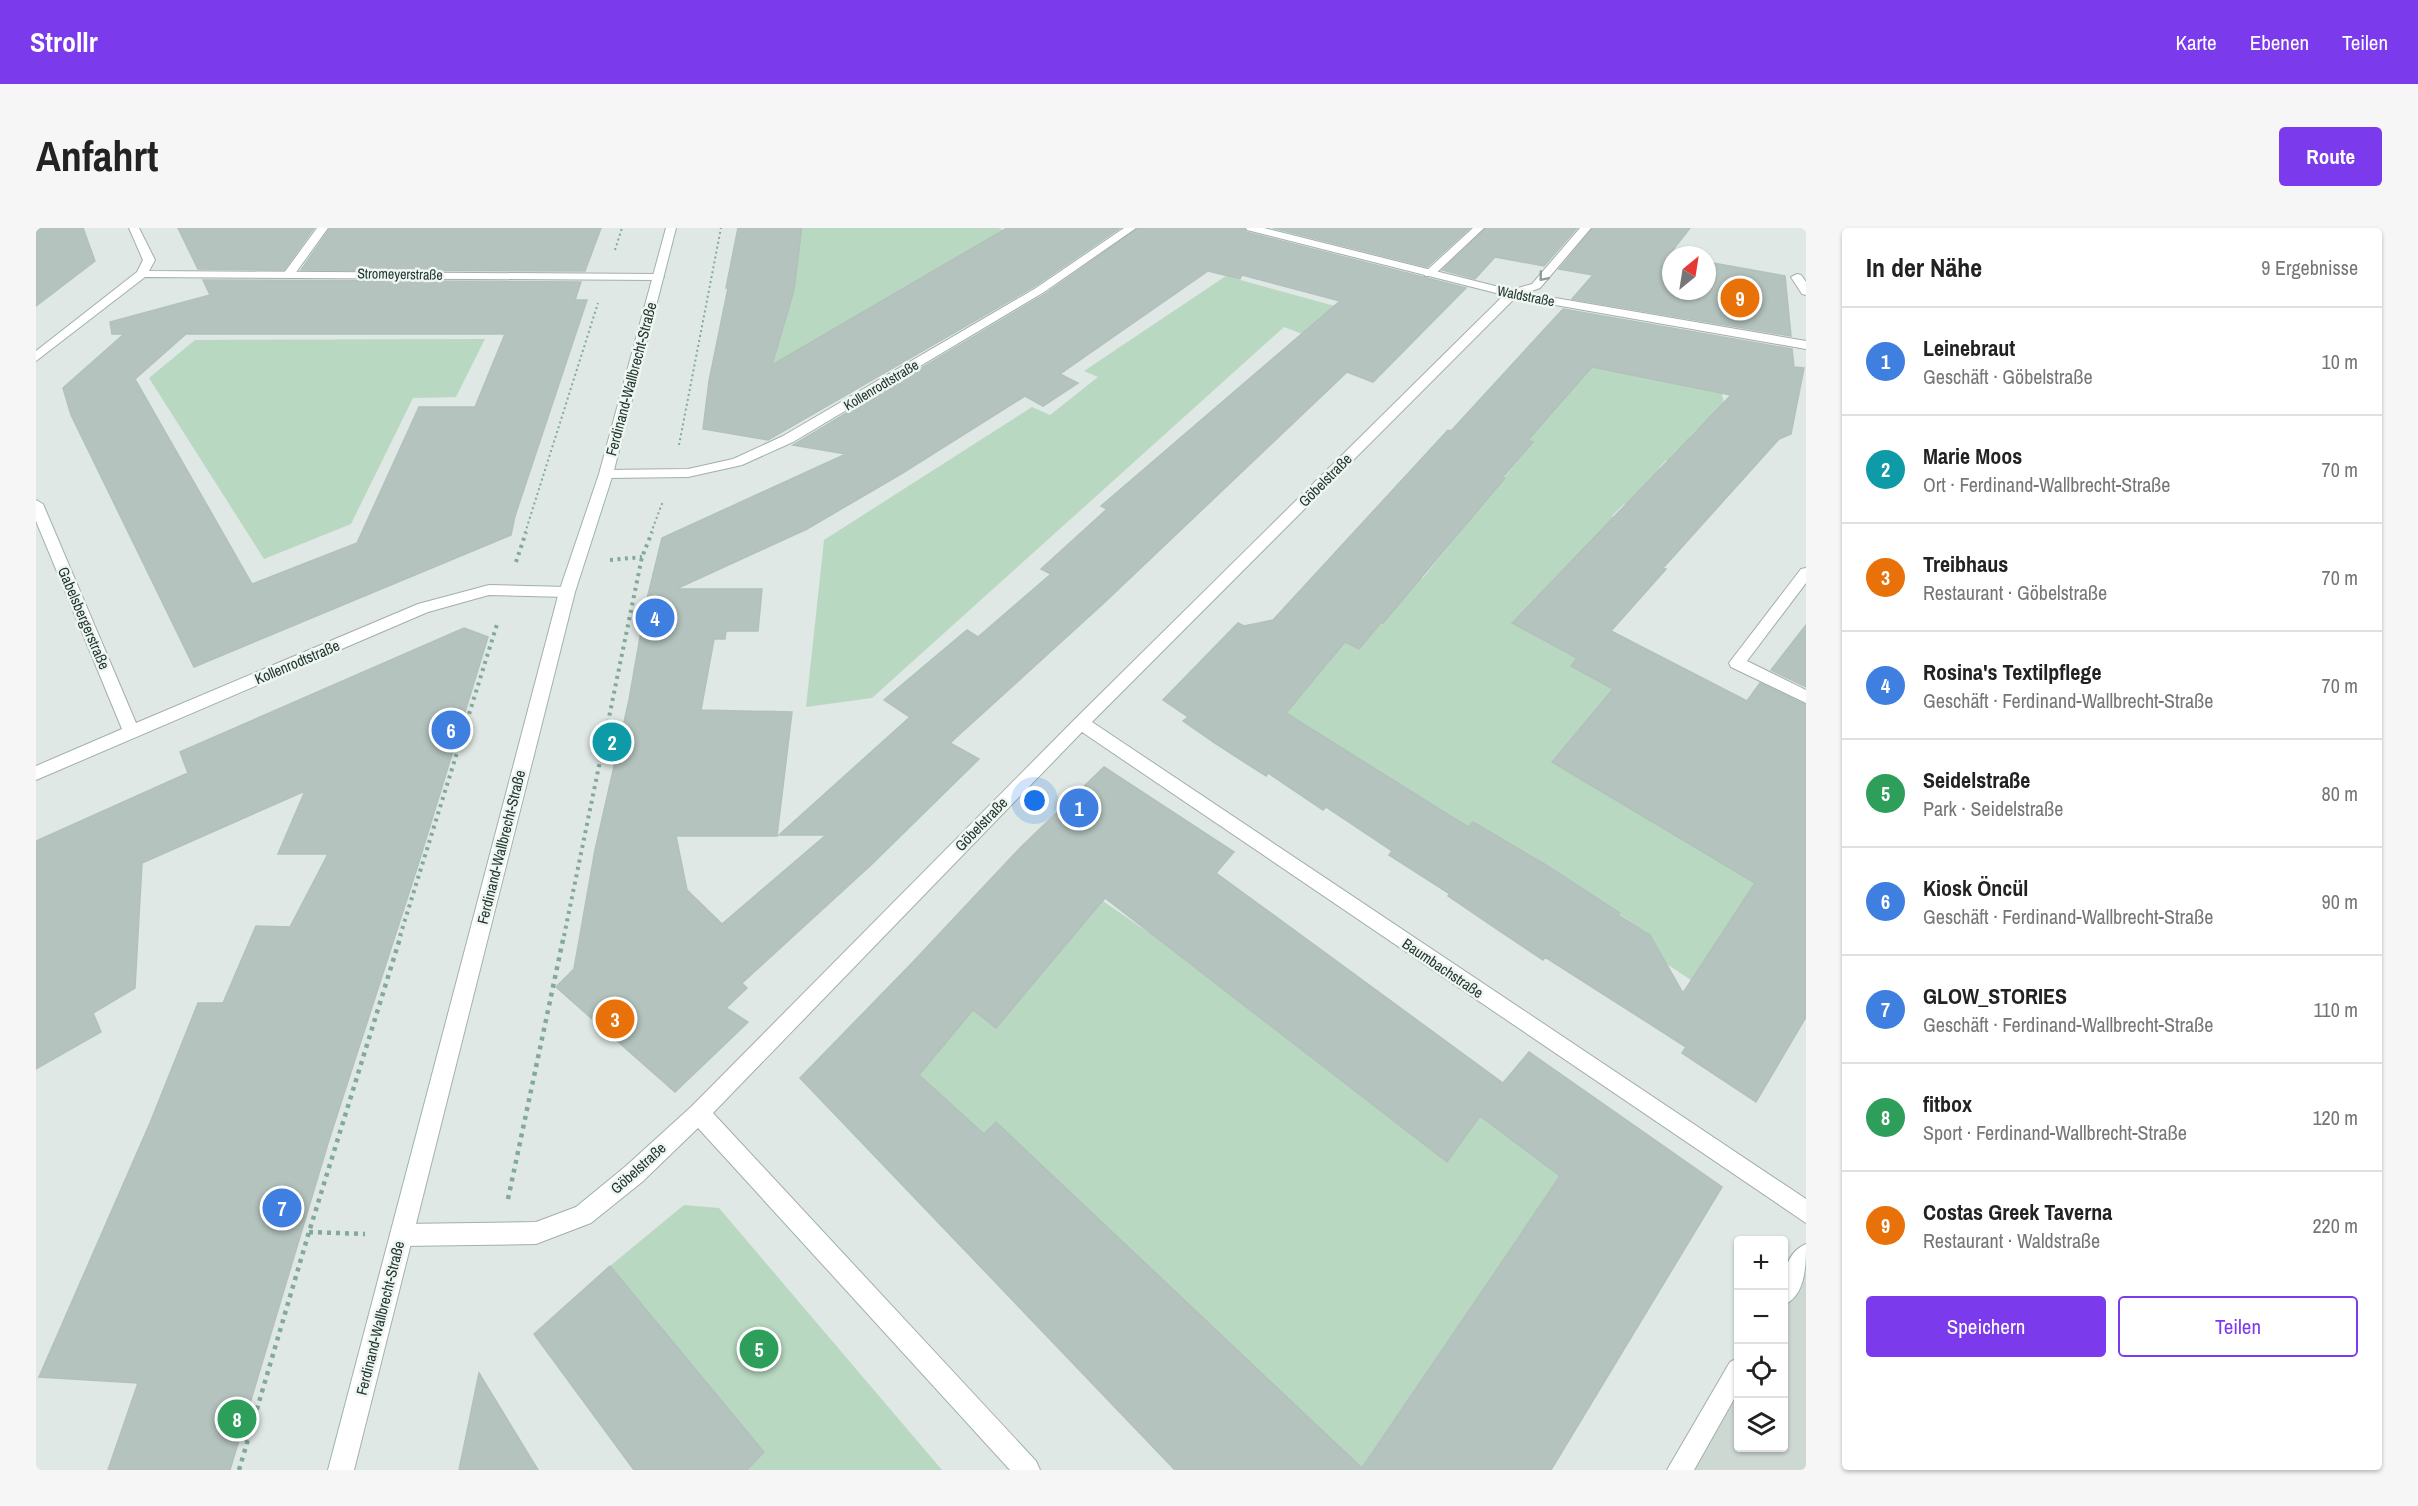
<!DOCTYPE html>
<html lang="de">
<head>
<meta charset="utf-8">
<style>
	:root { --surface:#fff; --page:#f6f6f6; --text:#222; --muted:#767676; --line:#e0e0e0; --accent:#7c3aed }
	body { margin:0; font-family:"Archivo Narrow",sans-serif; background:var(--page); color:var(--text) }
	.controls { position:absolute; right:18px; bottom:18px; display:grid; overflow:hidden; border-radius:6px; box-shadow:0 2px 4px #0004 }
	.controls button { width:54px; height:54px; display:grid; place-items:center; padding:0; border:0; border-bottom:2px solid var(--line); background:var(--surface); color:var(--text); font:30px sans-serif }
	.compass { position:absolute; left:1626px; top:18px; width:54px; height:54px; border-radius:50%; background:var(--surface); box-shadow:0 2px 4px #0004; rotate:30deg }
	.you { position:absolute; left:999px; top:573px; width:21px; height:21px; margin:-15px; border:4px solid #fff; border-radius:50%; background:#1a73e8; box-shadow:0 0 0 9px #1a73e833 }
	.badge { display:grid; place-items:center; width:39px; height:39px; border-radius:50%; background:var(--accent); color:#fff; font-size:20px; font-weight:700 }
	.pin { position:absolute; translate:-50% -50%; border:3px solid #fff; box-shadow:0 2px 6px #0006 }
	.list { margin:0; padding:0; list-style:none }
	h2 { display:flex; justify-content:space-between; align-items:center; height:78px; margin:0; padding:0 24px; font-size:26px }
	h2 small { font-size:20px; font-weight:400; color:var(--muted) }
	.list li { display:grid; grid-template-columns:39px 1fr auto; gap:18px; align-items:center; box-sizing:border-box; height:108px; padding:0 24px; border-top:2px solid var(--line) }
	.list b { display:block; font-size:22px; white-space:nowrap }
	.list p { margin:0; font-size:20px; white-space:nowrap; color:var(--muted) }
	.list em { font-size:20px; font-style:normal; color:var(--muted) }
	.actions { display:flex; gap:12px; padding:18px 24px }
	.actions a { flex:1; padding:14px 0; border:2px solid var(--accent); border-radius:6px; text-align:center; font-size:21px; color:var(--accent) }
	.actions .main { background:var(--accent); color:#fff }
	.icon { flex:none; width:33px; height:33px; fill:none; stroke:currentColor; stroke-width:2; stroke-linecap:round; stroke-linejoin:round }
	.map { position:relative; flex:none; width:1770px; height:1242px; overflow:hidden; border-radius:6px }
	header { display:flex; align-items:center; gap:36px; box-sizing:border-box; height:84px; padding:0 30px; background:var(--accent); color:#fff }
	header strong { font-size:28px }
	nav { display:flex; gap:33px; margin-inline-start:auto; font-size:21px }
	.intro { display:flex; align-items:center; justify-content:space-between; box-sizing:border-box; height:144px; padding:0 36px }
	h1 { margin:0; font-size:42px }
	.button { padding:15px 27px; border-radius:6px; background:var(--accent); color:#fff; font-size:21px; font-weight:700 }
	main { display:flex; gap:36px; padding:0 36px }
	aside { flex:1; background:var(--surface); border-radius:6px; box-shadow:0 2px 4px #0004 }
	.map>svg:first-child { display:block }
	.built { fill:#cdd8d3 }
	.green { fill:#b9d8c1 }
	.building { fill:#b4c3bd; stroke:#b2c1bb; stroke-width:1.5; fill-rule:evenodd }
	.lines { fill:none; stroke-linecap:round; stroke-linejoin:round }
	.lane-casing { stroke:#a3afaa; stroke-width:2 }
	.street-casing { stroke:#a3afaa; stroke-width:2 }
	.secondary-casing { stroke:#9fb3ab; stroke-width:2 }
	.path-far2 { stroke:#82a99c; stroke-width:2; stroke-dasharray:2 3; stroke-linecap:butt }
	.path-far1 { stroke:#82a99c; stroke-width:4; stroke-dasharray:3 4.5; stroke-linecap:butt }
	.path { stroke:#82a99c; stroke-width:4.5; stroke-dasharray:4 5; stroke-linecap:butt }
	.lane { fill:#fff; fill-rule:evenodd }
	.street { fill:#fff; fill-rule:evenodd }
	.secondary { fill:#fff; fill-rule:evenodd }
	.oneway { stroke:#909b98 }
	.labels { text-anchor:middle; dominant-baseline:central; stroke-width:5; stroke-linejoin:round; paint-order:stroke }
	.far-street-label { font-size:14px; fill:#223730; stroke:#eff6f2 }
	.street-label { font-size:15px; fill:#223730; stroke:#eff6f2 }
</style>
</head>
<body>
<header>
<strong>Strollr</strong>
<nav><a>Karte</a><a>Ebenen</a><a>Teilen</a></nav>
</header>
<div class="intro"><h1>Anfahrt</h1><a class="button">Route</a></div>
<main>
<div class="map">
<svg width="1770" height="1242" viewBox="0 0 1770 1242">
	<rect width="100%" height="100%" fill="#dfe8e4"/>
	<path class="built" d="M1770,1027V1242H1644L1702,1142V1220H1748V1065Z"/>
	<path class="green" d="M767,0H963L967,2L834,80L738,150L728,126L758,62Z
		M1190,48L1306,80L1269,107L1248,99L836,470L770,479L788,312L996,179L1014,187L1062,149L1048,143Z
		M449,111L420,169L377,170L315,296L228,331L113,150L159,112Z
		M1553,130L1684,158L1690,183L1668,206L1660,202L1653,209L1662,213L1649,225L1641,222L1634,229L1642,233L1639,236L1630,232L1623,240L1631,244L1591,277L1588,276L1576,288L1578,290L1476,394L1541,430L1535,438L1577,461L1516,534L1720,654L1655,752L1623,731L1625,726L1614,707L1511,637L1509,638L1437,594L1432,599L1242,490L1309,414L1323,421L1355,385L1383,348L1387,350L1497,214L1485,209L1500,191L1508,194C1525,174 1539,152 1553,130Z
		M1067,673L1116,707L1411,933L1444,888L1536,957L1485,1004L1326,1240L961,895L948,906L883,847L937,782L961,799Z
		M648,977L683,980L906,1242H712L728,1223L574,1038Z"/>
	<path class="building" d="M0,0H47L59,33L0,78Z
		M142,0H278L248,42L162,41Z
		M294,0H565L549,43L265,42Z
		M702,0H766L758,62L736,137L971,0H1084L999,58L732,212L667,201L673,153L692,60H690Z
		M1102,0H1208L1210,4L1430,60L1337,154L1311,144L1069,374L914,515L943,531L835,637L706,755L711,760L690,780L712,794L639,864L520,759L538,741L559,622L593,472L610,375L626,310L810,226L757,217L1009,66ZM1172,43L1204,51L1206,47L1304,73L1065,278L1071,281L1005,341L1015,346L942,409L931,402L848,472L874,489L743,607H790L686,696L651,662L640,608H741L756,484L665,482L678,411H689L690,403H722L726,361H640L771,301L865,246L989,168L1007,178L1042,155L1024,146Z
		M1237,0H1434L1391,39Z
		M1450,0H1541L1508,38L1459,29L1439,51L1406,42Z
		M1557,0H1654L1633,27L1635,28V63H1671V34L1749,48L1755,108L1536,71L1557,47L1523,41Z
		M167,52L545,54L539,72H551L479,288L475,307L158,439L35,187L27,160L88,106H76L74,94L174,67ZM150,106H469L439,179H383L321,315L216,356L99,151Z
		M1527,81L1756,121L1758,139L1768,140L1755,206L1743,211L1627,340L1630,341L1575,403L1711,473L1724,455L1770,477V789L1720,874L1646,825L1650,819L1509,729L1507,732L1459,700L1412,668L1414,666L1353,627L1356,623L1290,579L1287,582L1232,545L1230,548L1180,516L1147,493L1152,489L1127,472L1202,395L1208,398L1237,392L1412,202L1415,203ZM1556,139L1695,167L1476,395L1541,430L1535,438L1577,461L1516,534L1719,655L1647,765L1614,707L1582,687L1584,685L1510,637L1437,594L1432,599L1250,485L1309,414L1323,421L1345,395H1347L1469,250L1467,249L1497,214L1492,212Z
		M1770,397V459L1735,442Z
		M428,400L452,409L382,637L293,912L194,1242H72L102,1155L3,1149L114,895L162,775H187L220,698L254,699L292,626H242L269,563L106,635L99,760L57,785L65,804L0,841V613L152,545L144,524Z
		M1068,539L1198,624L1180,645L1467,855L1493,824L1686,959L1515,1242H1139L764,850L874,737L985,619ZM1069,670L1411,934L1444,888L1524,948L1326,1240L960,894L948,906L883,847L937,782L960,800Z
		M574,1038L728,1224L711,1242H598L498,1106Z
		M443,1145L502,1242H423Z"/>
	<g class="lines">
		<defs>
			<path id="lane" d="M281,0H292L258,47H250L248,45Z
				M1437,0H1448L1397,48H1389V44Z
				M1761,46L1765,47L1770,54V67L1766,66L1755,49Z"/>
			<path id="street" d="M93,0H103L119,32L113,43L622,46L628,49L622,52L109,49L0,133V123L101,44L107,32Z
				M1088,0H1100L1008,64L757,214L706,237L652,249L570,250L563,246L570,242L652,241L697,231L747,208L1000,60Z
				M1210,0H1228L1475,62L1496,56L1544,0H1555L1504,60L1490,65L1770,113V121L1479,70L1056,494L1770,971V995L1046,504L677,885L1000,1233L1004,1242H974L662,900L606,954L555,995L547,998L500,1016L365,1018L357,1015L354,1007L357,999L365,996L500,994L540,979L590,938L656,878L1039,491L1468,67L1211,2Z
				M0,272L7,276L100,495L382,376L453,357L531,359L539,364L531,369L453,367L392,384L0,552V538L86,501L0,293Z
				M1770,340V355L1711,433L1770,462V475L1695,439L1693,435L1765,341Z
				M1770,1016C1770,1037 1770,1067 1748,1077C1746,1056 1747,1025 1770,1016Z
				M1702,1130V1164L1658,1242H1631L1694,1134Z"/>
			<path id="secondary" d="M630,0H640L577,246L539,364L318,1242H292L523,364L563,246Z"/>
		</defs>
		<use href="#lane" class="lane-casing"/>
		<use href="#street" class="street-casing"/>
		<use href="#secondary" class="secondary-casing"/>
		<path class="path-far2" d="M579,22L586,0
			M643,217L685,0
			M489,305L562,75
			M615,305L627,273"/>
		<path class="path-far1" d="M574,332L606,329
			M480,334L490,304
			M364,708L462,393
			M528,708L606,329L616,304"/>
		<path class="path" d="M472,971L528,707
			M273,1004L329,1006
			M203,1242L273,1004L365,707"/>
		<use href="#lane" class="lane"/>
		<use href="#street" class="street"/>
		<use href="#secondary" class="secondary"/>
	</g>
	<defs><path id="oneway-chevron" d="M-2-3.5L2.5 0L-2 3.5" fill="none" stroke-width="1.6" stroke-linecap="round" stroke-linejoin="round" transform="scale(1.5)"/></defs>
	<use class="oneway" href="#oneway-chevron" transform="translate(1507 49) rotate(130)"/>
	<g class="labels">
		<g class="far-street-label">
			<text transform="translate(364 46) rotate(1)">Stromeyerstraße</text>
			<text transform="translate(1490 68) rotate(11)">Waldstraße</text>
			<text transform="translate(845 157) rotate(-31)">Kollenrodtstraße</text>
		</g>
		<g class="street-label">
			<text transform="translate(595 151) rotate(-75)">Ferdinand-Wallbrecht-Straße</text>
			<text transform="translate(1289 252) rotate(-45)">Göbelstraße</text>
			<text transform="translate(48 390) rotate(67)">Gabelsbergerstraße</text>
			<text transform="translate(261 434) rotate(-23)">Kollenrodtstraße</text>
			<text transform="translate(945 596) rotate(-46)">Göbelstraße</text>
			<text transform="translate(465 619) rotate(-76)">Ferdinand-Wallbrecht-Straße</text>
			<text transform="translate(1407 740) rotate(34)">Baumbachstraße</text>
			<text transform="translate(602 940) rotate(-42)">Göbelstraße</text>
			<text transform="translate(344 1090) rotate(-76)">Ferdinand-Wallbrecht-Straße</text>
		</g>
	</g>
</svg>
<div class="controls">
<button>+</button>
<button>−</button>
<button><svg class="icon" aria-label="locate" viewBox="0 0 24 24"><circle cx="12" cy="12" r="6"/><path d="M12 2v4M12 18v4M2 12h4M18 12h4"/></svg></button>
<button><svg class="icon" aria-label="layers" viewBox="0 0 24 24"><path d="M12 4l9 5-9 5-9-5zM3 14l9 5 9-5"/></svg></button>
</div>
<svg class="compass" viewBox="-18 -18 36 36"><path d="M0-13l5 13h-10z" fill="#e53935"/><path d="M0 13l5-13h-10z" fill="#767676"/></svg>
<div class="you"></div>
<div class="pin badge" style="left:1043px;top:580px;background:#3f7fe0">1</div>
<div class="pin badge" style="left:576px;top:514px;background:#0f9aa8">2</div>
<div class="pin badge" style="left:579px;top:791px;background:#e8710a">3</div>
<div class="pin badge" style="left:619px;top:390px;background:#3f7fe0">4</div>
<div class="pin badge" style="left:723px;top:1121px;background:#2e9e5b">5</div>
<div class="pin badge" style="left:415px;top:502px;background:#3f7fe0">6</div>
<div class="pin badge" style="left:246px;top:980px;background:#3f7fe0">7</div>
<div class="pin badge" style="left:201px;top:1191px;background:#2e9e5b">8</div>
<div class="pin badge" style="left:1704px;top:70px;background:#e8710a">9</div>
</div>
<aside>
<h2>In der Nähe<small>9 Ergebnisse</small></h2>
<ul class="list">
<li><span class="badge" style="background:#3f7fe0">1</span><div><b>Leinebraut</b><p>Geschäft · Göbelstraße</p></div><em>10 m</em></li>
<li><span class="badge" style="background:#0f9aa8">2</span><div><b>Marie Moos</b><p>Ort · Ferdinand-Wallbrecht-Straße</p></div><em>70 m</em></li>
<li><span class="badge" style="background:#e8710a">3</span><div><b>Treibhaus</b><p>Restaurant · Göbelstraße</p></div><em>70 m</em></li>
<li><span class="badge" style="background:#3f7fe0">4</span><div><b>Rosina's Textilpflege</b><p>Geschäft · Ferdinand-Wallbrecht-Straße</p></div><em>70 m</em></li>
<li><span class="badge" style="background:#2e9e5b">5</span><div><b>Seidelstraße</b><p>Park · Seidelstraße</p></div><em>80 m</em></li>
<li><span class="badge" style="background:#3f7fe0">6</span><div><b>Kiosk Öncül</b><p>Geschäft · Ferdinand-Wallbrecht-Straße</p></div><em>90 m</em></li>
<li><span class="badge" style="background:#3f7fe0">7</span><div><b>GLOW_STORIES</b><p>Geschäft · Ferdinand-Wallbrecht-Straße</p></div><em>110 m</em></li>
<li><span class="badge" style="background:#2e9e5b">8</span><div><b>fitbox</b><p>Sport · Ferdinand-Wallbrecht-Straße</p></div><em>120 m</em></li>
<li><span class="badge" style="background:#e8710a">9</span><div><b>Costas Greek Taverna</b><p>Restaurant · Waldstraße</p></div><em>220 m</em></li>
</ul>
<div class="actions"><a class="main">Speichern</a><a>Teilen</a></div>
</aside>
</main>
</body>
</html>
